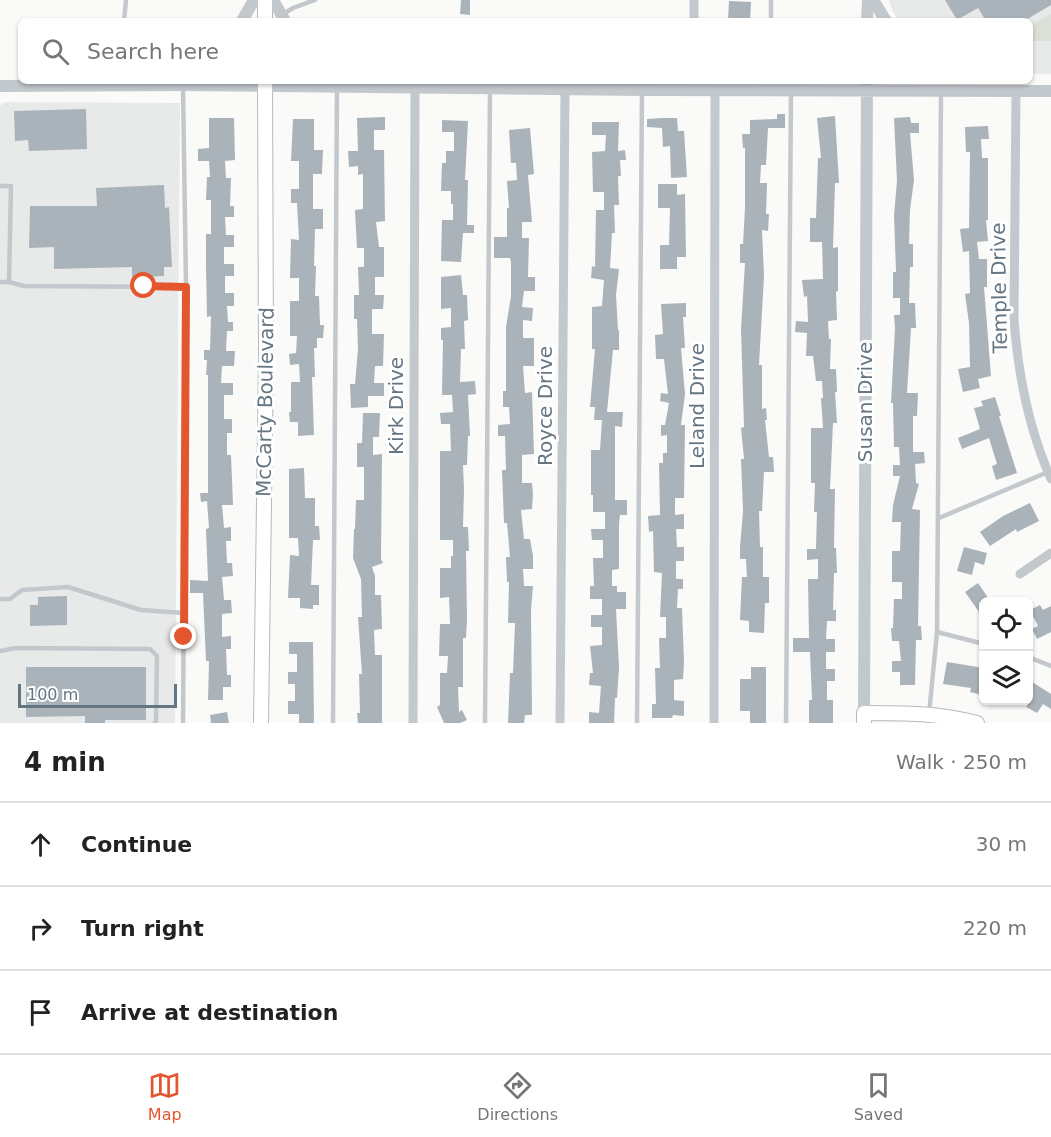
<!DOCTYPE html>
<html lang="en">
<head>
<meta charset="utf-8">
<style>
	:root { --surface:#fff; --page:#f6f6f6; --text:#222; --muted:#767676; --line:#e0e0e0; --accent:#e4572e }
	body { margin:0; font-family:"DejaVu Sans",sans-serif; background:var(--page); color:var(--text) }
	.controls { position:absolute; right:18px; bottom:18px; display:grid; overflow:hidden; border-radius:9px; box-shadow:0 2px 4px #0004 }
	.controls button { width:54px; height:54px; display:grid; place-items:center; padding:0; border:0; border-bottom:2px solid var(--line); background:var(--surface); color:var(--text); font:30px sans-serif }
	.scale { position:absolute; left:18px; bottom:15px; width:159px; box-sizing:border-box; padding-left:6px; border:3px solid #657683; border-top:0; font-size:16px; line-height:21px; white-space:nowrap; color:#657683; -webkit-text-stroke:4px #fff; paint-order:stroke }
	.stop { position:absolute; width:18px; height:18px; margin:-14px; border:4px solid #e4572e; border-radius:50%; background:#fff }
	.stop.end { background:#e4572e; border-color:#fff; box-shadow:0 2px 6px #0008 }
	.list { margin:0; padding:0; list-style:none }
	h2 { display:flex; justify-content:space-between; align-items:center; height:78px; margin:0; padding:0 24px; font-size:26px }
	h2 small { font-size:20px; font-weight:400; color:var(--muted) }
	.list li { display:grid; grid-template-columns:39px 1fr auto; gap:18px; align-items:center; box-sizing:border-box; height:84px; padding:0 24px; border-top:2px solid var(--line) }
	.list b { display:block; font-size:22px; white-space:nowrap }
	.list em { font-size:20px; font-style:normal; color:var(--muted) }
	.icon { flex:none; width:33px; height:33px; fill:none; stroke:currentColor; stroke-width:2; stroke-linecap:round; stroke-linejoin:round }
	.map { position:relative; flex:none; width:1051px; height:723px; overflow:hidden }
	.search { position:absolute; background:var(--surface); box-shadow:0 2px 4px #0004; left:18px; right:18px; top:18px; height:66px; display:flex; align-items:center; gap:15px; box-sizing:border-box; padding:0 21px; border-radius:9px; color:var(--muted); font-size:22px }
	.sheet { height:330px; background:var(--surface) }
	nav { display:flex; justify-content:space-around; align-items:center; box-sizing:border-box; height:84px; border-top:2px solid var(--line); background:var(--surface); font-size:16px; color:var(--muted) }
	nav a { display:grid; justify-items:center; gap:3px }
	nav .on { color:var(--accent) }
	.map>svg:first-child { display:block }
	.built { fill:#e8e9e9 }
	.green { fill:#dadfd7 }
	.building { fill:#aab3b9 }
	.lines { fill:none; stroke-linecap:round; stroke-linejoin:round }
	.secondary-casing { stroke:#b3babf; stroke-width:16 }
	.service { stroke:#c3c8cc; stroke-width:4.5 }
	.minor { stroke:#c3c8cc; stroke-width:9 }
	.tertiary { stroke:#c3c8cc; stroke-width:12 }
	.secondary { stroke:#fff; stroke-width:14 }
	.route { stroke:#e4572e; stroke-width:8 }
	.labels { text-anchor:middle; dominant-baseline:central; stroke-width:6; stroke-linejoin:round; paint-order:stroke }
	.street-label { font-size:20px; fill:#657683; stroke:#fff }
</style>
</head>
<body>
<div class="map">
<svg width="1051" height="723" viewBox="0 0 1051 723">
	<rect width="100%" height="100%" fill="#fafaf8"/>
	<path class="built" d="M889,0H1051V14L1030,25V21H899L892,10Z
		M1030,41H1051V74H1030Z
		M4,102L180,103L175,723H0V106Z"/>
	<path class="green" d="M1051,14V41H1030V25Z"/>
	<path class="building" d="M461,0H470V15L460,14Z
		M945,0H1051V5L1024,21H986L978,8L957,20Z
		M729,1L751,2L750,21H728Z
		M86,109L87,149L29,151L28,140L15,141L14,111Z
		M777,114H785V128H768L766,165H761L760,183H767L766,214H769L768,231L762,230L764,276L759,365H762V409L766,408L767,420H765L769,457H773L774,472H764L762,511H759L760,547H763V577H769V603H765L764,633L749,632V621L740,620L742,577H747L746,559H740V547L743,511L741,459H744L741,428L744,427L741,329L745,263H740V244H743L745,208V148H743L742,134H750V120L777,119Z
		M835,116L839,183H835L833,248L838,247V291L836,292L837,320L828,321L829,339H831L830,369H836L837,392H835L837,423H833L830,489H835L834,548H836L837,573H834L833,610H836V621H827L826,639H835V652H826V669H835V681H827V700H833V723H809V700H812L810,652H793V638H809L808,579H818V559L807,560V549H816L817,512H814L815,483H811V428H823L821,398H823L822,381H816L813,356H806L807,333L795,332L796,321L808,322L807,296L804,297L802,280L823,279L822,242H810V218H816L818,158H821L817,118Z
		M385,117V130H374V150H384L385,221L376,222L379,247H384V277H375V295H384L383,309H372V334H384L383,366H375L374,383H384V396H368V407L351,408L350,384H355L358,349L357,319H354V295H359L358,267H364V248H357L355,210L363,209V174L358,175V166L349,167L348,151H358L357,118Z
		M910,117L911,123H919V133H910L914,180L910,210L909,244H913V267H910L909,303H915L916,328H911L907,393H918L917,416H913V452H924L925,463L915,464L916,483L919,484L912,509L920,510L918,626H921L922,640H916L915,685H900V672H892V661H901L899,641H892L891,628H893L894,599H902V582H892V551H900L901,522H892L893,505L900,476H893V465H900L899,447H894L893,403H891L895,328L894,315H900V298H893V272H896L894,215L897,181L894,118Z
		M209,118H234L235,160L225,161L226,178H231L230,206H234V217H225L226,235H234V247H224V264H234V276H225V293H234V306H227L228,322H233V331H227L226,351H235L234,366H222L221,383H233V395H224V419H232V433H227V455H231L233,505H222L224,528L231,527V541H226L227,563H232L233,576L222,577L224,600H231L232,613L222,614V637L231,636V649H226L227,675H231V687H223V700H208L209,661H206L203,593H190V580L208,581L206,529L209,528L207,501L201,502L200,493H208V375H206L207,360H204V350H210L211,316L207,317L206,267V234H211V200H206L207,177H210L209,161H198V149L209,148Z
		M662,118H677L678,131H684L687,177L671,178L670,146L663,147L662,128L647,127V119Z
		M293,119H314V150H323L322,174H313V209H323V229H315L314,266H316L315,296H319L320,325H324L323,338H317V348H314L315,377H312L314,435L298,436V422H290L289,412H291V382H300L299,364L290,365L289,354L296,353L297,336H290V301H299V278H290L291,239L299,240L297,203H291V189H299V161H291Z
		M442,120L468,121L465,180H468L467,225H474V233H463L461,262L441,261L442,220H453V204H451V191H441L442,163H446V151H454V132H442Z
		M592,122H619L618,151L625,150L626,160H620L621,176H618L619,205H614L615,233H612L610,268L619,269L616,295L618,330H619V350H613L607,412H623L622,427L615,426V500H627V515H620L619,524V569L612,570V586H617V592H626V609H616L619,668L617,698H615L614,723H589V712L599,713L601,686L589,685L590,673H593L590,646L602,645V627H591V615H602V599H590V586H594L593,558H603V540H592L591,529H605V512H593V495H591V450H600L602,420H594L595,407H590L595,349H592V307L602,306L604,280L591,278L592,266L595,267L596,210H604V192H593L592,152L605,151L606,135H592Z
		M988,126L989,139H981L982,158H988V220H986L988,241L977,242L979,259H987V287H984L991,376L978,379L980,388L963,392L958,369L970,367L969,323L965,294L970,293L969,251L963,252L960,229L969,228L970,152H966L965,127Z
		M530,128L534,174L528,175L532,222H522V238H529L528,277H535V291H524L522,307L533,308L532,321L523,320V338H534V366H523L525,393L532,392L534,454L522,455V483H532L533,494L532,509L521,510L524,539H530L533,556V569H523L524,586H533L531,610L532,715H525L524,723H508L510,673H513L515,623H508L509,582H507L506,557H510L507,523H504L502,470H506L505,436H498V425L510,424L509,407H503V391H506V327L511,296V262L510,258H494V237H507V208H509L507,181L517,180L516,163H511L509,130Z
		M658,184H677V195L685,194L686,257H677V269H660V245H669L670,208H658Z
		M164,185L165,208L169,207L172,267H164V276L132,278V267L54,269V247L29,248L30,206H97L96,188Z
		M461,275L463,295H467L468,320L464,321L465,349H461L460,382L475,381L476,394L468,395L470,436H468L467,465H463L464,490L463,527H468L469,551H466L467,620L466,638H463V687H458L459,712L462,710L467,720L460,723H444L437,707L440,705V673H447L448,656H439L440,624H450L449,597L440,598V568H451V556H453V540H440V451H451L450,424H441L440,413L453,412L452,395H442L443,340H441V328L451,327V308L441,309V277Z
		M686,303V317H683L685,348H681L685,394L681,425H685L684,498H675V515L684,514V529H676L677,547H684V561H676V579H683V589H678L677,608H682L684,662L683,679L674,680V700L684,701V716L673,715L672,718H652V704H656L655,668H660L659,638H666V617H660L662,573L654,572L653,531L649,532L648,516L660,515L659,463H663V453H667V435L661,436V425H665L669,403L660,401L661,393L668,394L664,359H656L655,335L663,334L661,304Z
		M995,397L1001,416H999L1017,473L996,480L992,466L997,464L989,438L962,449L958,438L980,429L974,408L983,406L981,401Z
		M363,413H380L379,437H373V455L382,454L381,559L383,563L372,567L375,576V595H381L382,629L374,630L375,655H382V723H358L357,713H360L359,674H362L358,617H362L361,579L353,558L354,529H355L356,500H364V467H357V443H362Z
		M304,468L305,498H315V526H319L320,540H313L311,585H319V605H313V609L300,608V598H288L290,555L299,556L298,538H289V469Z
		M1030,503L1039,521L1017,532L1016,529L990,546L980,532L1003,516Z
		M964,547L987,553L984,565L975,562L972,575L957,571Z
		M978,583L991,602H984V619L965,592Z
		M67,596V625L30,626V605H38V597Z
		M1040,605L1043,610L1051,606V632L1037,639L1032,629L1038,626L1030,610Z
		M289,642H313L314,723H299V714H288V701H295V684H288V672H297V654H289Z
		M947,662L984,668L982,695L970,692L971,688L943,684Z
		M26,667H146V720H105V723H85V716L26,717Z
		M751,667H766V723H750V711H740V679H751Z
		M1029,680L1051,694V709L1043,704L1037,713L1026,707L1029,703Z
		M227,712L229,723H211L210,715Z"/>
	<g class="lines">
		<defs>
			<path id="secondary" d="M265,0V21
				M261,723L266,357L265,81
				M864,723V713C904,713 938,713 977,723"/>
		</defs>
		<use href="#secondary" class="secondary-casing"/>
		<path class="service" d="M771,0V21
			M282,15L293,8L315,0
			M124,21L126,0
			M0,186H11L9,282H0
			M9,282L24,286L186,287
			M939,518L1048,472
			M0,599H10L22,590L68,587L141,610L184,613
			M937,632L984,644
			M0,651L16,648L150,649L157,656L156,721L155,723
			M1028,657L1051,666
			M929,714L937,632L941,93
			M183,723L186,287L183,87
			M333,723L337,87
			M485,723L490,90
			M637,723L642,90
			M786,723L791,93"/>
		<path class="minor" d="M694,21V0
			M1016,91L1014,319C1018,375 1028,427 1051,479
			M1020,574L1051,553
			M413,723L415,88
			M560,723L565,89
			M714,723L715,90"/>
		<path class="tertiary" d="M273,0L285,21
			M873,0L886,21
			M242,21L254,0
			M867,21L868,0
			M0,86L183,85L642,90L1051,91
			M864,713L867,81"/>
		<use href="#secondary" class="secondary"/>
	</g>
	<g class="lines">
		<path class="route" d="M144,286L186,287L184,637"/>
	</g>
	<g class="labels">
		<g class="street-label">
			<text transform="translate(999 288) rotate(-91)">Temple Drive</text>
			<text transform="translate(265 402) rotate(-89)">McCarty Boulevard</text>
			<text transform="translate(865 402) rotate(-90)">Susan Drive</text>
			<text transform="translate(396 406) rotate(-90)">Kirk Drive</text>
			<text transform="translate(545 406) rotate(-90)">Royce Drive</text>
			<text transform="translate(697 406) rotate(-90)">Leland Drive</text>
		</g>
	</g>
</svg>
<div class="controls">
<button><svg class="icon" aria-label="locate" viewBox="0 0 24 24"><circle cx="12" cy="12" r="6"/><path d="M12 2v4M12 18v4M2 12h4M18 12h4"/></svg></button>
<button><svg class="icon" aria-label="layers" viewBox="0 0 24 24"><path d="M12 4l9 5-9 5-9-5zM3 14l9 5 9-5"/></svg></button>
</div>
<div class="scale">100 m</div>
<div class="stop" style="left:144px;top:286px"></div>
<div class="stop end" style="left:184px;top:637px"></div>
<div class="search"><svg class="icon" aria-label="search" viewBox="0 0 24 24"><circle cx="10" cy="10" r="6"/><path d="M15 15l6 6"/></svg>Search here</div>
</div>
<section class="sheet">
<h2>4 min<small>Walk · 250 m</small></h2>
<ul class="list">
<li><svg class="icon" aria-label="ahead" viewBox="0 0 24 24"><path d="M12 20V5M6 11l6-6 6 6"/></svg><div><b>Continue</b></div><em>30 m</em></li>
<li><svg class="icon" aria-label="right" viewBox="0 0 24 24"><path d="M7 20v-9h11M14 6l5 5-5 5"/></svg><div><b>Turn right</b></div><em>220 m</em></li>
<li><svg class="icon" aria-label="arrive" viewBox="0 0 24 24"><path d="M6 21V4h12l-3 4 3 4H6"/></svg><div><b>Arrive at destination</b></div></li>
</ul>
</section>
<nav>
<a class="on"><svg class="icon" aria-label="map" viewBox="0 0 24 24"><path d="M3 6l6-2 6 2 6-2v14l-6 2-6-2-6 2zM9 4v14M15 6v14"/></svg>Map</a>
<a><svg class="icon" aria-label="directions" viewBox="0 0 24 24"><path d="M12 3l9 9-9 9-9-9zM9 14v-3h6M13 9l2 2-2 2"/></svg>Directions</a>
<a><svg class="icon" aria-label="saved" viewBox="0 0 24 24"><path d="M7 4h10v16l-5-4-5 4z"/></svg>Saved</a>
</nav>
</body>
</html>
